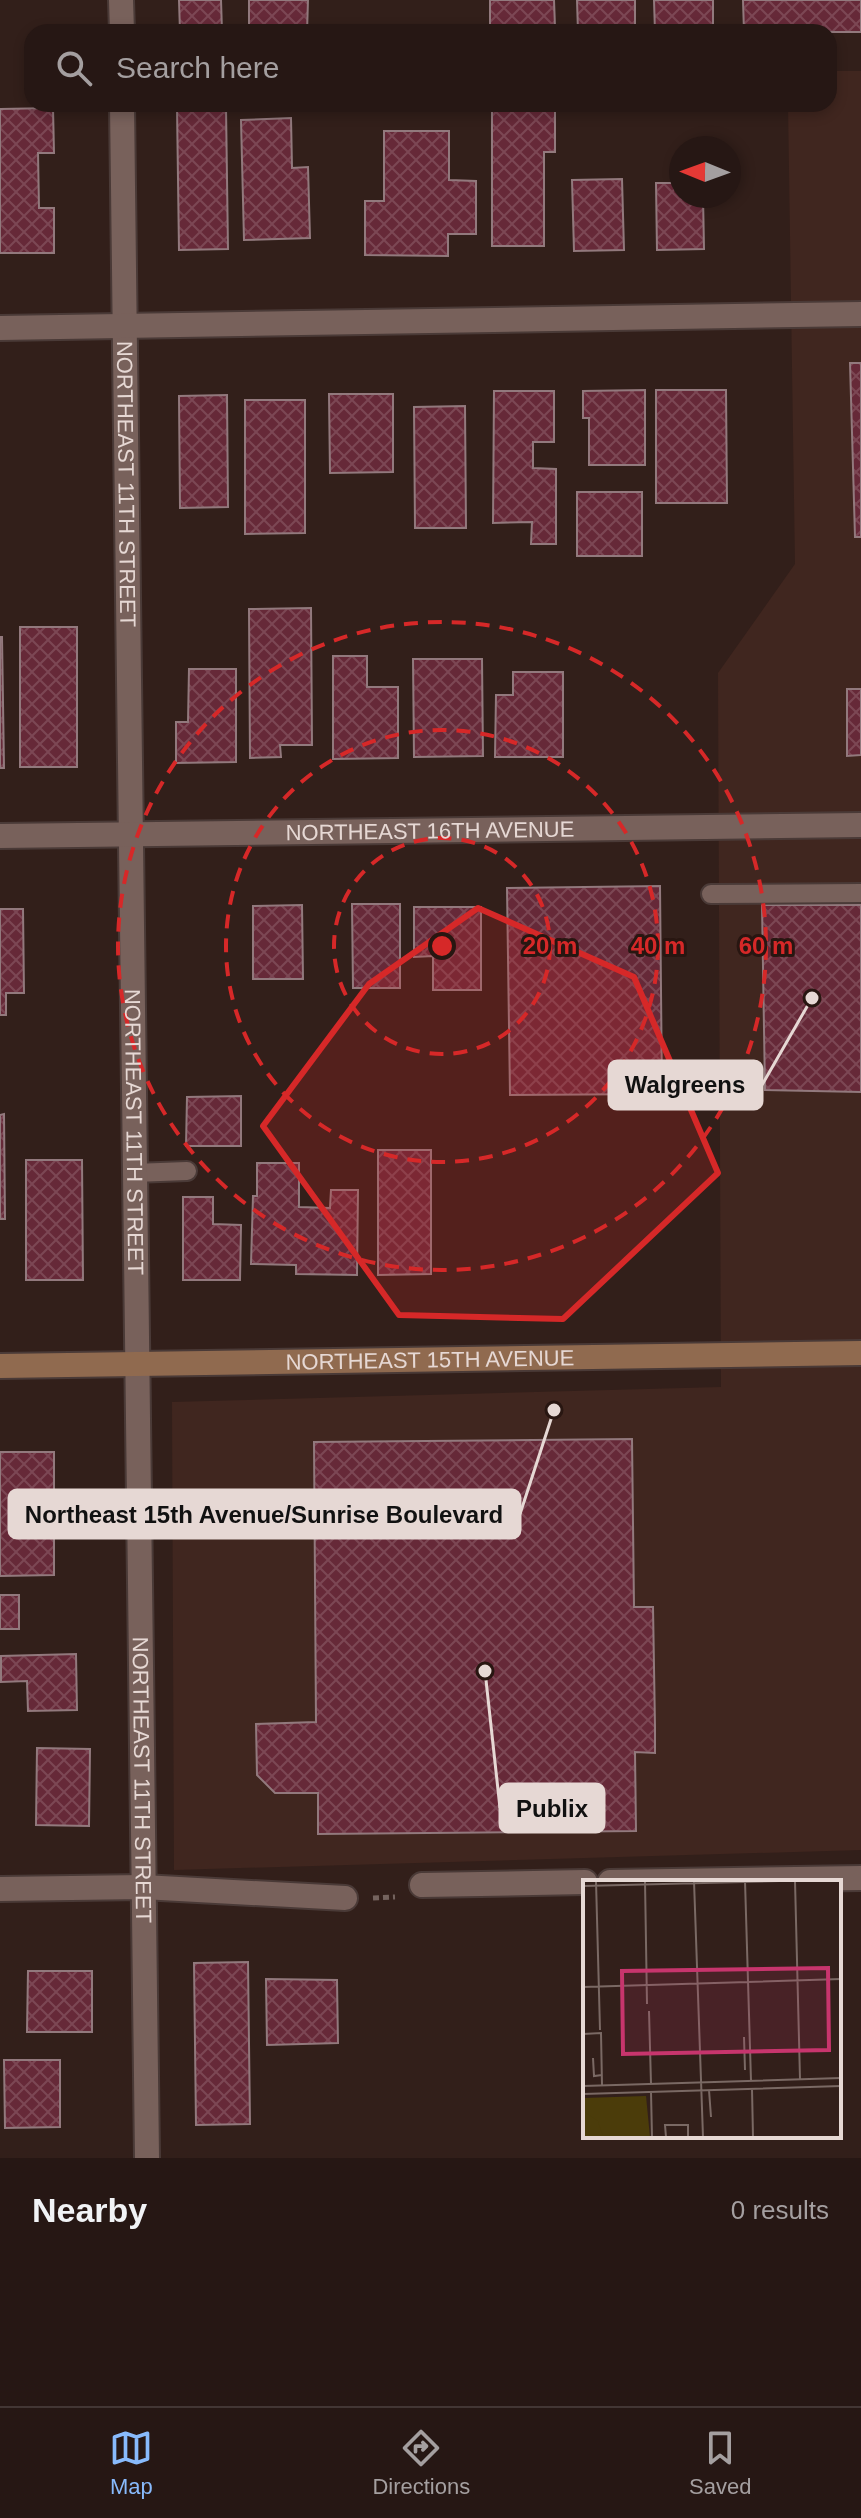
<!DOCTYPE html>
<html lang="en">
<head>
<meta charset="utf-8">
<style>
	:root { --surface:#261714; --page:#322422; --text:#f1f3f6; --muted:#a49fa0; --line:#423634; --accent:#88bafc }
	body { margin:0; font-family:Arial,sans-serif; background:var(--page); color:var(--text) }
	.compass { position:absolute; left:669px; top:136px; width:72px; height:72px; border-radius:50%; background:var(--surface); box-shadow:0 4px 12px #0003; rotate:271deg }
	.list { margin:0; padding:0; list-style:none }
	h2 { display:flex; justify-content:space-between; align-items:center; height:104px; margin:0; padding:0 32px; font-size:34px }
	h2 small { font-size:26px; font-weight:400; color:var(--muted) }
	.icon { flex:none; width:44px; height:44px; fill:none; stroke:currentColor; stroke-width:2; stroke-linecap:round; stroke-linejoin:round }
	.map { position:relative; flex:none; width:861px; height:2158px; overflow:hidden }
	.search { position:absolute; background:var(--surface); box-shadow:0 4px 12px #0003; left:24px; right:24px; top:24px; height:88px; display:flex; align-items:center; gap:20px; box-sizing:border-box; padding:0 28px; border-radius:24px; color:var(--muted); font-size:30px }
	.sheet { height:248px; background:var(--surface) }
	nav { display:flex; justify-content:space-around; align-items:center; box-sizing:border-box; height:112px; border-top:2px solid var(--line); background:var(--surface); font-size:22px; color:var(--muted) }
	nav a { display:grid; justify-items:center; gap:4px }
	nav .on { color:var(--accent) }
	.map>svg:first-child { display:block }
	.built { fill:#40261f }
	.building { fill:url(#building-cross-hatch); stroke:#92797d; stroke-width:2 }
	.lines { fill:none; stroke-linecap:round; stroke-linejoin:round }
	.lane-casing { stroke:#4a3a37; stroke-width:22 }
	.street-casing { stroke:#4a3a37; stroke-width:28 }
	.secondary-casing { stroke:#4a3a37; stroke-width:28 }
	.path { stroke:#74635e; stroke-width:5; stroke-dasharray:6 4; stroke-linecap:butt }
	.lane { stroke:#78615b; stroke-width:18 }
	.street { stroke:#78615b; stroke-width:24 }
	.secondary { stroke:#906a4f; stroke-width:24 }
	.marked { fill:#d62828; fill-opacity:0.2; stroke:#d62828; stroke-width:6; stroke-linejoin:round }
	.ring { fill:none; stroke:#d62828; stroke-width:4; stroke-dasharray:14 10 }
	.labels { text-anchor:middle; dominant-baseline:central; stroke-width:6; stroke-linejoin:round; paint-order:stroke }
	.street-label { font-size:22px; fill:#e6d8d4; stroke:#281611 }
	.inset-road { fill:none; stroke:#7a6964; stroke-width:2 }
	.view { fill:#c7356d; fill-opacity:0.15; stroke:#c7356d; stroke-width:4 }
	.inset-edge { fill:none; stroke:#e6d8d4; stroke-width:4 }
	.centre { fill:#d62828; stroke:#281611; stroke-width:4 }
	.ring-label { font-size:24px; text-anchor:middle; font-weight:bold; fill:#d62828; stroke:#281611; stroke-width:6; stroke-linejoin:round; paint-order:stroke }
	.leader { fill:none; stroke:#e6d8d4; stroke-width:3 }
	.callout-dot { fill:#e6d8d4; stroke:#281611; stroke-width:3 }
	.callout { fill:#e6d8d4; stroke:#e6d8d4; stroke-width:3 }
	.callout-label { font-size:24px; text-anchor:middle; font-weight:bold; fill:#111 }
</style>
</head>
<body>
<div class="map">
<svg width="861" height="2158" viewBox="0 0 861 2158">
	<defs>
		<pattern id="building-cross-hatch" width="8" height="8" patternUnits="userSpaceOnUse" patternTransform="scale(2)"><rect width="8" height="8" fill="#662938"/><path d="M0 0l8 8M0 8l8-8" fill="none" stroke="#7c4754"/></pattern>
	</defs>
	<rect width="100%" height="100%" fill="#321f1a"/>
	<path class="built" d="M829,71H861V1850L174,1870L172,1402L721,1387L718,673L795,564L788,104H829Z"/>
	<path class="building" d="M179,0H221L222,32H180Z
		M249,0H308L307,32H249Z
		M490,0H554L555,27H490Z
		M577,0H635V32H578Z
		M654,0H713V32H655Z
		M743,0H861V32H744Z
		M492,104H555V152H544V246H492Z
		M177,107H226L228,249L179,250Z
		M53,108L54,153H38L39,208H54V253H0V109Z
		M291,118L292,168L308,167L310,238L244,240L241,120Z
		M384,131H449V180L476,181V234H448V256L365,255V201H384Z
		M622,179L624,250L574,251L572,180Z
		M656,183H681V196H703L704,249L657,250Z
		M850,363H861V537H855Z
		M645,390V465H589V418H583V391Z
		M656,390H726L727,503H656Z
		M494,391H554V442H533V468L556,469V544H531L532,522L493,523Z
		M329,394H393V472L330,473Z
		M227,395L228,507L180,508L179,396Z
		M245,400H305V533L245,534Z
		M465,406L466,528H415L414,407Z
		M577,492H642V556H577Z
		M311,608L312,745H280L281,757L250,758L249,609Z
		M20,627H77V767H20Z
		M0,637H2L4,768H0Z
		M333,656H367V687H398V758L333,759Z
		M413,659H482L483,756L414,757Z
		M189,669H236V762L176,763V722H188Z
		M513,672H563V757H495L496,695H513Z
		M847,689H861V755L847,756Z
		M660,886L662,1094L510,1095L507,888Z
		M352,904H400V988H353Z
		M302,905L303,979H253V906Z
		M762,905H861V1092L765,1090Z
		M414,907H481V990H433V956L414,957Z
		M0,909H23L24,993H6V1015H0Z
		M241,1096V1146H186L187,1097Z
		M4,1114L5,1219H0V1115Z
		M378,1150H431V1274L378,1275Z
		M26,1160H82L83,1280H26Z
		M257,1163H299V1207L330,1208L331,1190H358L357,1275L296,1274V1265L251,1264L253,1196H257Z
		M183,1197H213V1224L241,1225L240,1280H183Z
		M632,1439L634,1607H653L655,1727V1753L635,1752L636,1831L318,1834V1793H275L257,1775L256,1724L316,1722L314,1442Z
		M0,1452H54V1575L0,1576Z
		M0,1595H19V1629H0Z
		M76,1654L77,1710L28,1711L27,1681L1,1682V1656Z
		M37,1748L90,1749L89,1826L36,1825Z
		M248,1962L250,2124L196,2125L194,1963Z
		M28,1971H92V2032H27Z
		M266,1979L337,1980L338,2043L267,2045Z
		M4,2060H60V2127L5,2128Z"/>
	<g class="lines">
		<defs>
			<path id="lane" d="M711,894L861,893
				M134,1173L187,1171"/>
			<g id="street">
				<path d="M121,0L122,32"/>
				<path id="s1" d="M122,104L147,2158"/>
				<path d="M0,328L861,314"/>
				<path id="s2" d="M0,836L861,825"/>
				<path d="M610,1882L861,1878"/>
				<path d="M422,1885L585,1882"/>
				<path d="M0,1889L143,1887L345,1898"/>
			</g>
			<g id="secondary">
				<path id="s3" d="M0,1366L861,1353"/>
			</g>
		</defs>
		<use href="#lane" class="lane-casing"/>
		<use href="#street" class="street-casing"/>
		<use href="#secondary" class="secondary-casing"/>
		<path class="path" d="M373,1898L395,1897"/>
		<use href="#lane" class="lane"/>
		<use href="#street" class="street"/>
		<use href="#secondary" class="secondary"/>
	</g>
	<path class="marked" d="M478,908L634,977L718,1173L563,1319L399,1315L263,1126L369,984Z"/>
	<g class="ring">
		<circle cx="442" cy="946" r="108"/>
		<circle cx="442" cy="946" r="216"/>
		<circle cx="442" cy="946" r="324"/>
	</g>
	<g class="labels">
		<g class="street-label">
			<text stroke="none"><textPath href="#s1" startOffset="380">NORTHEAST 11TH STREET</textPath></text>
			<text stroke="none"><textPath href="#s2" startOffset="430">NORTHEAST 16TH AVENUE</textPath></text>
			<text stroke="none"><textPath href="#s1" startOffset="1028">NORTHEAST 11TH STREET</textPath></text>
			<text stroke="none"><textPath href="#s3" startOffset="430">NORTHEAST 15TH AVENUE</textPath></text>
			<text stroke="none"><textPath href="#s1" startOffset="1676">NORTHEAST 11TH STREET</textPath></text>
		</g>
	</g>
	<g transform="translate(583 1880)">
		<rect width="258" height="258" fill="#321f1a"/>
		<path d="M63,216L67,257H0V218Z" fill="#4b3c0a"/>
		<path d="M0,231L15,241L20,257H0Z" fill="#4b3c0a"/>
		<path class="inset-road" d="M13,1L17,150M62,1L64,124M111,1L120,257M162,1L168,201M212,1L217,199M0,6L197,1M0,107L258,99M66,131L68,204M0,154L18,153L19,205M161,157L162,190M10,178L11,196L19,195M0,206L258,198M169,209L170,257M126,210L128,237M68,212L69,257M0,214L258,206M83,257L82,245H105V257"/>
		<path class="view" d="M245,88L246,170L40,174L39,91Z"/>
		<rect width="258" height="258" class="inset-edge"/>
	</g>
	<circle cx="442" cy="946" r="12" class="centre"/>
	<g class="ring-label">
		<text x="550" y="954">20 m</text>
		<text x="658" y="954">40 m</text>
		<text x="766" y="954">60 m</text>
	</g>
	<path class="leader" d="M812 998L762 1085M554 1410L520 1514M485 1671L500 1808"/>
	<g class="callout-dot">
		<circle cx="812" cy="998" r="8"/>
		<circle cx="554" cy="1410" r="8"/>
		<circle cx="485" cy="1671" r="8"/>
	</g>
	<g class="callout">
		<rect x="609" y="1061" width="153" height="48" rx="8"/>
		<rect x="9" y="1490" width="511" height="48" rx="8"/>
		<rect x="500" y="1784" width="104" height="48" rx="8"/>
	</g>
	<g class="callout-label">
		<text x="685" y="1093">Walgreens</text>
		<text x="264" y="1523">Northeast 15th Avenue/Sunrise Boulevard</text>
		<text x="552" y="1817">Publix</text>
	</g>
</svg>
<svg class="compass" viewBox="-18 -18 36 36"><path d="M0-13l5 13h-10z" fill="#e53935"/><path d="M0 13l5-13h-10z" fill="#a49fa0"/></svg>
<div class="search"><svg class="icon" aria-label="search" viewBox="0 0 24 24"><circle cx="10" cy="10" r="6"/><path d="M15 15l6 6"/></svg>Search here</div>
</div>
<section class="sheet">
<h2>Nearby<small>0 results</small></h2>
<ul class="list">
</ul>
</section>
<nav>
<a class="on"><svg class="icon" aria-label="map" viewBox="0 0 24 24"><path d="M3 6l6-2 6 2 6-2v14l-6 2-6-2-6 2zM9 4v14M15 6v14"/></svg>Map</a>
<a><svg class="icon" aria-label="directions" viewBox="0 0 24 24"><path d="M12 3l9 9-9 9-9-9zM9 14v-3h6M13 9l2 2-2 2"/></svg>Directions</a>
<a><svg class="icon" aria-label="saved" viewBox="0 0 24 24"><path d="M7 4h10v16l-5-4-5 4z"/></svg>Saved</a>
</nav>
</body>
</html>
